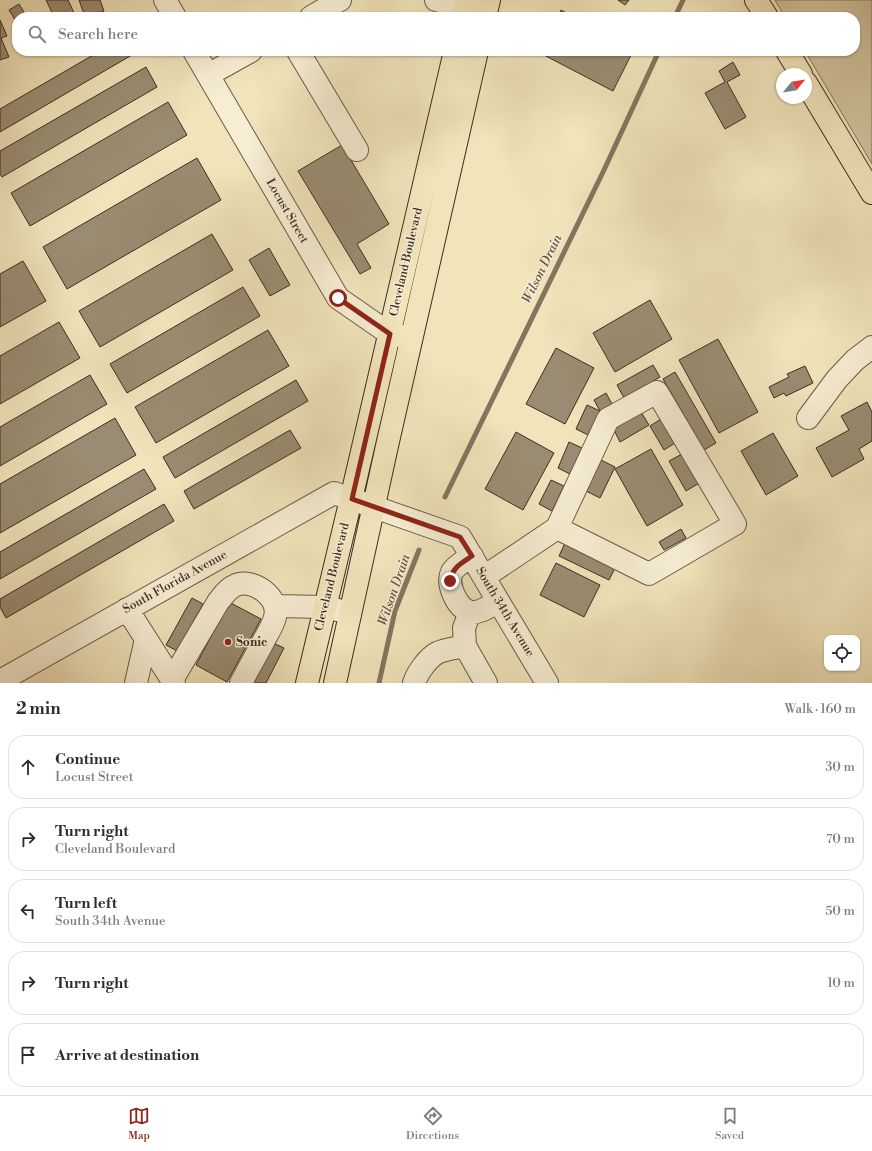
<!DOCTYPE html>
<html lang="en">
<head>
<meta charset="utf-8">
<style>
	:root { --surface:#fff; --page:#f2f2f3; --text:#2b2b33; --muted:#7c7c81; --line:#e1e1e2; --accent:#8f2418 }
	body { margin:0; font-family:"Libre Bodoni",serif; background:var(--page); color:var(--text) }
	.controls { position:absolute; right:12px; bottom:12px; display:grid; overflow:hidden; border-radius:8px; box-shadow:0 1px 3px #0004 }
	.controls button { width:36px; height:36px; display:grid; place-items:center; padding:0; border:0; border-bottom:1px solid var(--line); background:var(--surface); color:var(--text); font:20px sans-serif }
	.compass { position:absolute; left:776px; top:68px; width:36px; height:36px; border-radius:50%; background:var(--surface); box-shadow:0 1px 3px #0004; rotate:60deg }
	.stop { position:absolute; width:12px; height:12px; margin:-9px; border:3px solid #8f2418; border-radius:50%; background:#fff }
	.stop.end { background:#8f2418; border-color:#fff; box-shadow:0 1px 4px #0008 }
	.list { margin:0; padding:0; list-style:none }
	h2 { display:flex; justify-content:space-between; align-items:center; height:52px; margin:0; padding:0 16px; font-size:17px }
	h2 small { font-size:13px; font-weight:400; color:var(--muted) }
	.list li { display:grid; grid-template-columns:26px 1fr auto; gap:12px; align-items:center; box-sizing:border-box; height:64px; margin:0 8px 8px; padding:0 8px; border:1px solid var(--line); border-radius:16px }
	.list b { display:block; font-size:15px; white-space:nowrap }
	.list p { margin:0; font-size:13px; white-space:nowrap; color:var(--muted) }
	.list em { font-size:13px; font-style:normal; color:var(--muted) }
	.icon { flex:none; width:22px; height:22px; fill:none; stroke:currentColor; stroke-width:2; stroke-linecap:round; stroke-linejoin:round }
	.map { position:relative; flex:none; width:872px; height:683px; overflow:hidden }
	.search { position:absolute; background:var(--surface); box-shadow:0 1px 3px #0004; left:12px; right:12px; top:12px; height:44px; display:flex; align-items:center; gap:10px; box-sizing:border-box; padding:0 14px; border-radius:16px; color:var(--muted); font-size:15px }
	.sheet { height:412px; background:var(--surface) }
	nav { display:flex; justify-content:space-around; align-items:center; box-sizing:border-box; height:56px; border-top:1px solid var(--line); background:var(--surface); font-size:11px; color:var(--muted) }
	nav a { display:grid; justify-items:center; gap:2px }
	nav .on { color:var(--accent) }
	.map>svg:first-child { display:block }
	.green { fill:#d2c5a1; stroke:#877962 }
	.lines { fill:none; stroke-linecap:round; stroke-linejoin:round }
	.stream { stroke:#83765f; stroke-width:5 }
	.building { fill:#9a8c72; stroke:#3c2d22 }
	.minor-casing { stroke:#695b48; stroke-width:24 }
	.major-casing { stroke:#3c2d22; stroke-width:24 }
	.minor { stroke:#f6edd3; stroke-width:22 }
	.major { stroke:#f1e4bb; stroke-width:22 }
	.route { stroke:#8f2418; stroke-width:5 }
	.poi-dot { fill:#8f2418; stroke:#f6edd3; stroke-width:1.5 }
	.labels { text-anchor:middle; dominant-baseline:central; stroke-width:3; stroke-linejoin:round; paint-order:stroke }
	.street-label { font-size:12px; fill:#3c2d22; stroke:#f6edd3 }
	.poi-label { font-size:12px; font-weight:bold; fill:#3c2d22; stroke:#f6edd3; text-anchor:start }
	.water-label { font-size:13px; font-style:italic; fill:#605140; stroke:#f6edd3 }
</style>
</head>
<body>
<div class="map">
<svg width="872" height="683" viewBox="0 0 872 683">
	<rect width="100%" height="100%" fill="#f1e4bb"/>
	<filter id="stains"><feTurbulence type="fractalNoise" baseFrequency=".005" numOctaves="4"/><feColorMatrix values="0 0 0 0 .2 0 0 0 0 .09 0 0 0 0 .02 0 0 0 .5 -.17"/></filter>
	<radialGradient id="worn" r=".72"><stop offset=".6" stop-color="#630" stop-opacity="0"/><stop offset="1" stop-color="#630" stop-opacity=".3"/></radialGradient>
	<path class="green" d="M775,0H872V164L805,51H855V17H785Z"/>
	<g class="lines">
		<path class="stream" d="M675,17L683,0
			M445,497L604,170L659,51
			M379,683L395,611L419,550"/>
	</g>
	<path class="building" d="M46,0H68L76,17H54Z
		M79,0H100L104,11L85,17Z
		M618,0H629L625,5Z
		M19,4L27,17H17V23L9,10Z
		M561,10L574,17H558Z
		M0,20L7,36L1,38L9,57L0,60Z
		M100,51H137V52L0,132V109Z
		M541,51H633L613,91L540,53Z
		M733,62L740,75L727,82L746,117L725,129L705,93L725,82L719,71Z
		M146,67L157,87L2,177L0,174V151Z
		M168,102L187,135L30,226L11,193Z
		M342,145L389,224L357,244L371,268L360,274L298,171Z
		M197,158L221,200L67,289L43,247Z
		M212,234L233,270L100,347L79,311Z
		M269,248L290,285L270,296L249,260Z
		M23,261L46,301L0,327V274Z
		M243,287L260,316L127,393L110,364Z
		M650,300L672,339L615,372L593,333Z
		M59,322L80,358L0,404V356Z
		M268,330L289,366L156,443L135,407Z
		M718,339L758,412L719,433L679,360Z
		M556,348L594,368L565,424L526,404Z
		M653,365L660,377L624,398L617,385Z
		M805,366L813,383L786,396L784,393L774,398L769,387L789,377L787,374Z
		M675,372L716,443L704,450L663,379Z
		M90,375L107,404L0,466V427Z
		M296,380L308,401L175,478L163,457Z
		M606,393L612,404L600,411L594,400Z
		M867,402L872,412V441L859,449L864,459L832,477L816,448L849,430L841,416Z
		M587,405L600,411L588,435L576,429Z
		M641,412L649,425L620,442L613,428Z
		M115,418L136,455L0,533V484Z
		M661,419L675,443L664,450L650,426Z
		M290,430L301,448L194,509L184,491Z
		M516,432L554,453L523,510L485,489Z
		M773,433L798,476L766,495L741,451Z
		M569,442L582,448L570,474L558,468Z
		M651,449L683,505L647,526L615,469Z
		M684,453L701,482L686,491L669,461Z
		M599,459L615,467L600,498L584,490Z
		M144,469L156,489L0,579V552Z
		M551,480L564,486L552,511L539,504Z
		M164,504L174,521L6,618L0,607V599Z
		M681,529L686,538L664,550L659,542Z
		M565,543L615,568L609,580L559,556Z
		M556,563L600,585L584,617L540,595Z
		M192,598L203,604L177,651L166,645Z
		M229,602L261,619L227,682L196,665Z
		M273,643L284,648L266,683H253Z"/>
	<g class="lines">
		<defs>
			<path id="minor" d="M165,0L175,17
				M436,0L483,13
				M311,17L340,0
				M194,51L338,298L390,334L406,337
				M298,51L357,150
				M208,75L251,51
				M657,392L735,524L649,574L557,528L608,419Z
				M808,418L837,379L855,360L872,347
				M472,556C465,561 456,565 452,572C446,584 457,608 470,612C480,614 490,606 498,601
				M484,577L557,528
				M275,606L325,607L350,613
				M127,609L174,683
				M470,612L464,628L465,646L486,683
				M172,680L218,602C223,596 228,588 236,585C254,578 280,598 275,617C273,626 267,634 263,642C256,656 248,669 241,683
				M0,681L334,493L460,537L547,683
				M136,683L146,639
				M414,683C417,673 428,658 437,653C445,649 457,648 465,646"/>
			<path id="major" d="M756,0L767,17
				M463,17L467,0
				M485,17L489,0
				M787,51L801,74
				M806,83L872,193
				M307,683L351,499L455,51
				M335,683L387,446L477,51"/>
		</defs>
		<use href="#minor" class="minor-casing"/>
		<use href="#major" class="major-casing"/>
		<use href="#minor" class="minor"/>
		<use href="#major" class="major"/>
	</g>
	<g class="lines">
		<path class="route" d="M338,298L390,334L352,499L460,537L472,556C460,564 453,567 450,581"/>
	</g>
	<circle class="poi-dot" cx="228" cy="642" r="4"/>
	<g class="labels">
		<g class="street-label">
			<text transform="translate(287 211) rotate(60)">Locust Street</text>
			<text transform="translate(406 262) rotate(-77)">Cleveland Boulevard</text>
			<text transform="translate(332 577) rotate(-76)">Cleveland Boulevard</text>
			<text transform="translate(175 582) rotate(-29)">South Florida Avenue</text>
			<text transform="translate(505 612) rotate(59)">South 34th Avenue</text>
		</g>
		<g class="poi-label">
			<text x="236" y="642">Sonic</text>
		</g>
		<g class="water-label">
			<text transform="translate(542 269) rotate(-64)">Wilson Drain</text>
			<text transform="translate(394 590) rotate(-71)">Wilson Drain</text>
		</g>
	</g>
	<rect width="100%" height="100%" filter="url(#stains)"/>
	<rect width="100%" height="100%" fill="url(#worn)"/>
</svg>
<div class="controls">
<button><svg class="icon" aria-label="locate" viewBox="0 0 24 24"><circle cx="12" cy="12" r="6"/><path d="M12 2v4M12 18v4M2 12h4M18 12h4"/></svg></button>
</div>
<svg class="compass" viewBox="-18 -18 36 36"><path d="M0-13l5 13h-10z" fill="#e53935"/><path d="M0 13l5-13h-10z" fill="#7c7c81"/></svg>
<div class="stop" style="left:338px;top:298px"></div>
<div class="stop end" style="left:450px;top:581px"></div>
<div class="search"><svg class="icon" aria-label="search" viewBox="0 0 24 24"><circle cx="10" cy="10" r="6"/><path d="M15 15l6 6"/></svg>Search here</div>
</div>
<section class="sheet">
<h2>2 min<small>Walk · 160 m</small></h2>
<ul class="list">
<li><svg class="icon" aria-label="ahead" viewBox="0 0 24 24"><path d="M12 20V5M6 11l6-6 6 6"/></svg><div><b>Continue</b><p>Locust Street</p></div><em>30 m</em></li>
<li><svg class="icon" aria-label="right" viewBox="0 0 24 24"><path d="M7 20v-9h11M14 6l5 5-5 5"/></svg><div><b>Turn right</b><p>Cleveland Boulevard</p></div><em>70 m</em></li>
<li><svg class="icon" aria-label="left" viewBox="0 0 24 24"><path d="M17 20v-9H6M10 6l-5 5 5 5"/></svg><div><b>Turn left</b><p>South 34th Avenue</p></div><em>50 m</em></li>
<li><svg class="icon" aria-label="right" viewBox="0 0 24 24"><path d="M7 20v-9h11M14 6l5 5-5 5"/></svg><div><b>Turn right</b></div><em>10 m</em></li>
<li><svg class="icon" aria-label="arrive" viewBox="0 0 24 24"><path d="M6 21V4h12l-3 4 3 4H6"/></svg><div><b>Arrive at destination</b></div></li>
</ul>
</section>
<nav>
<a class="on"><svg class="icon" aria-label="map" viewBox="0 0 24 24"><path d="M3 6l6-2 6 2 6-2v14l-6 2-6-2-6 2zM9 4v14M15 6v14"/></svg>Map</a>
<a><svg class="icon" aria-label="directions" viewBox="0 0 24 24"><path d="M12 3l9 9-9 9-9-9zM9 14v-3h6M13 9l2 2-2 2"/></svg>Directions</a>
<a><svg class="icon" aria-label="saved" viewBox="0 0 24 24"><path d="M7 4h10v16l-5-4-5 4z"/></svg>Saved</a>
</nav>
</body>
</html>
